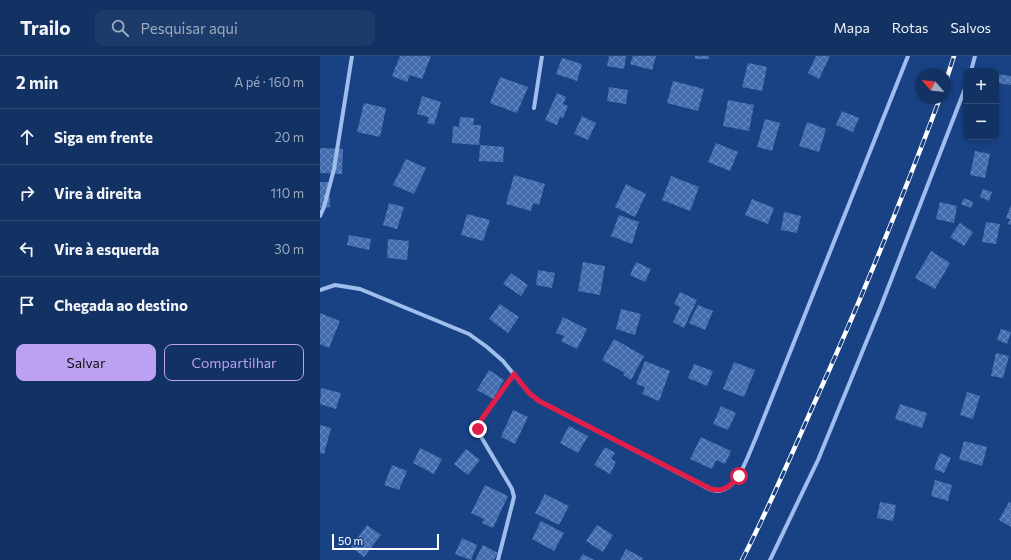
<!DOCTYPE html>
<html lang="pt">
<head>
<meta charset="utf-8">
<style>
	:root { --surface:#133264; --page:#1c3a6a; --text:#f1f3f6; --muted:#9daabf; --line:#324d78; --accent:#bca0f2 }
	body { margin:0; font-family:Commissioner,sans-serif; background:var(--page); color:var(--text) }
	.controls { position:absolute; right:12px; top:12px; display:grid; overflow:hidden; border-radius:8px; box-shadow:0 2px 6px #0003 }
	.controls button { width:36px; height:36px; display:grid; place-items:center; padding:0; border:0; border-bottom:1px solid var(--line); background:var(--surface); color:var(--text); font:20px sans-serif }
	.compass { position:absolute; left:595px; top:12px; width:36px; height:36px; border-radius:50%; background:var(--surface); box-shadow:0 2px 6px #0003; rotate:298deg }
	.scale { position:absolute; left:12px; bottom:10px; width:107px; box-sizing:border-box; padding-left:4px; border:2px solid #fff; border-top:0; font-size:11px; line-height:14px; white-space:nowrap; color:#fff; -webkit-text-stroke:3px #194285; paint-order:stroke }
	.stop { position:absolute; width:12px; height:12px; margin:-9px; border:3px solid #e11d48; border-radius:50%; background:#fff }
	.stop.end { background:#e11d48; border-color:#fff; box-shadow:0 1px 4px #0008 }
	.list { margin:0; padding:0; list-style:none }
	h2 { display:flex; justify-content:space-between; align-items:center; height:52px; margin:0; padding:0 16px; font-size:17px }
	h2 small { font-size:13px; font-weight:400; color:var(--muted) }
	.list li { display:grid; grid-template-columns:26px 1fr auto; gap:12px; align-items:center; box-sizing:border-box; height:56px; padding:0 16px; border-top:1px solid var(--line) }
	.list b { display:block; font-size:15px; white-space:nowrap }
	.list em { font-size:13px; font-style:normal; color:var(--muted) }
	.actions { display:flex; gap:8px; padding:12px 16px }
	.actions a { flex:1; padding:9px 0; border:1px solid var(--accent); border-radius:8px; text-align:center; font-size:14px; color:var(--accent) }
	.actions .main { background:var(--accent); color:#111 }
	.icon { flex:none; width:22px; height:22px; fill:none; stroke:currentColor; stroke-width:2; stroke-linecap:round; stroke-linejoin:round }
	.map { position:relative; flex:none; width:691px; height:504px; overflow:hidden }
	header { display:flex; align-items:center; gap:24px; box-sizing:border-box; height:56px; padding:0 20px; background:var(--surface); border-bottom:1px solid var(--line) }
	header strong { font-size:19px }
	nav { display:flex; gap:22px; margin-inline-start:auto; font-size:14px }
	.search { width:280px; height:36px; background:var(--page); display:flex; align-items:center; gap:10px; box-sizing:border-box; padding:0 14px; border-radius:8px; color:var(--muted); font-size:15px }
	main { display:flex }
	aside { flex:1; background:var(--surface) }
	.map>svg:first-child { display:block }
	.building { fill:url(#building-cross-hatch) }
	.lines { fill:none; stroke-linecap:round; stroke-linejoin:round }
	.minor { stroke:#9fbeec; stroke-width:4 }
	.rail-casing { stroke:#fff; stroke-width:4.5 }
	.rail { stroke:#194285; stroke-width:3; stroke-dasharray:9; stroke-linecap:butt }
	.route { stroke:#e11d48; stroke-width:5 }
</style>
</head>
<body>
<header>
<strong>Trailo</strong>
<div class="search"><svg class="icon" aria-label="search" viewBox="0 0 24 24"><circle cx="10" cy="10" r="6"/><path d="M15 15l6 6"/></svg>Pesquisar aqui</div>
<nav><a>Mapa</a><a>Rotas</a><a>Salvos</a></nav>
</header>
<main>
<aside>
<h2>2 min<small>A pé · 160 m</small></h2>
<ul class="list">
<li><svg class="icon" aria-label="ahead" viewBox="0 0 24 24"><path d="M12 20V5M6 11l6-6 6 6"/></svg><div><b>Siga em frente</b></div><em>20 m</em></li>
<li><svg class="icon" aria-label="right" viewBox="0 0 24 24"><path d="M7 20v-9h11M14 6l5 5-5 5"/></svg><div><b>Vire à direita</b></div><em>110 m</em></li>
<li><svg class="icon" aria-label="left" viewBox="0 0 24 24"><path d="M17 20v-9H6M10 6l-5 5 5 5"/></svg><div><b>Vire à esquerda</b></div><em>30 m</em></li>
<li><svg class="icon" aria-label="arrive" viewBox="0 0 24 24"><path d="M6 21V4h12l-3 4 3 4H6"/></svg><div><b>Chegada ao destino</b></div></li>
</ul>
<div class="actions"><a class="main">Salvar</a><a>Compartilhar</a></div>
</aside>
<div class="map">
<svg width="691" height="504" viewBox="0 0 691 504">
	<defs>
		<pattern id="building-cross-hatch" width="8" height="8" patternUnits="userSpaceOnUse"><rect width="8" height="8" fill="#426cae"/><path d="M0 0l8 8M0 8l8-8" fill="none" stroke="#6889be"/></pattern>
	</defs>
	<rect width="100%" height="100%" fill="#194285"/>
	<path class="building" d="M80,0H111L102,23L90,19L87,26L72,20Z
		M289,0H306L304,13L287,10Z
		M313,0H336L332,14L310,8Z
		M375,0H389V3H375Z
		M496,0H510L499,23L488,17Z
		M242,2L262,8L257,25L236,18Z
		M428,7L447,11L442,35L422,31Z
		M676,18L691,20V29L676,27Z
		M180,21L208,31L197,57L170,47Z
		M353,25L384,33L378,55L347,47Z
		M289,31L308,34L306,48L287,45Z
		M237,37L246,41L243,48L248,50L243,62L240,61L237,69L225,64Z
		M102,40L121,46L114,69L107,67L109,61L97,58Z
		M408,44L434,49L429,75L403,70Z
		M44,47L66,52L60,81L37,76Z
		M522,55L539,62L533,76L516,69Z
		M262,60L276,67L268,84L254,78Z
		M140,61L154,62L153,69H161L159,89L132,87L133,70L139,71Z
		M445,63L460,67L452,95L437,91Z
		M487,66L506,73L499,96L479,90Z
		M396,87L418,96L410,115L388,106Z
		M160,89L184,91L183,106L159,105Z
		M0,92L23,93L22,118L0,117Z
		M655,95L670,98L665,122L650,119Z
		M86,103L106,112L94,138L73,129Z
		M194,119L225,128L219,149L213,147L211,155L186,148Z
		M351,120L379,131L370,155L342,144Z
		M0,126H9L10,151L0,152Z
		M306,128L326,138L315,161L295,151Z
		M663,133L672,136L669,145L660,141Z
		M644,142L653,146L651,152L641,148Z
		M432,143L454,152L448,168L425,159Z
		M620,146L637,150L634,167L616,163Z
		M69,147L84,151L77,173L63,169Z
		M691,149V169L688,168L690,163L686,162Z
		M464,156L481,160L477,177L461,174Z
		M147,158L170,164L163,185L141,179Z
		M299,159L319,166L312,188L291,180Z
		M666,166L680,168L676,188L662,186Z
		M640,167L653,176L644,190L630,181Z
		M29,179L51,183L49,194L27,189Z
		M68,183L89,185L87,204L67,202Z
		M611,195L630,207L615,233L595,222Z
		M263,206L285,210L280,239L258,235Z
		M316,206L331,213L325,226L310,219Z
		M218,214L235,217L232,232L216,229Z
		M191,217L208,229L201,240L183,228Z
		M360,236L377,244L364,272L353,266L360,251L354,248Z
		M180,248L199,261L188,277L169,263Z
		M378,249L393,255L385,274L369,267Z
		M301,253L321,258L315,279L296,273Z
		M0,257L20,265L9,292L0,288Z
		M243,261L267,273L257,293L241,285L244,280L236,277Z
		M681,273L691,276L687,288L677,284Z
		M294,283L324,300L311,324L303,319L305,317L282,304Z
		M676,297L689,300L683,322L671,320Z
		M325,305L350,315L339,345L322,338L325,331L316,328Z
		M414,306L435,314L424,341L403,333Z
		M374,308L393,315L387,330L368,322Z
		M169,314L184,324L173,343L157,334Z
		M1,332L21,337L16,353L0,348Z
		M647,336L660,340L653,363L640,359Z
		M580,348L607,357L602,372L575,363Z
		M401,350L416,357L408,374L393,368Z
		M193,354L208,361L195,388L181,381Z
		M0,369L11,372L4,398L0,397Z
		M249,370L268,380L258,397L240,387Z
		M381,381L411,395L405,408L396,404L392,413L370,403Z
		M644,385L667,391L662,410L639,403Z
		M285,391L295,397L291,403L296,406L290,418L274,409Z
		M100,392L122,403L114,418L93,407Z
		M146,393L160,404L148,419L134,408Z
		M620,397L631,402L624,417L614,413Z
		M72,409L87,415L79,434L64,429Z
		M615,424L632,429L628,445L611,440Z
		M165,429L188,440L173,472L162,467L164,463L151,457Z
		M225,438L249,450L239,469L215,457Z
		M560,446L576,449L573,465L557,462Z
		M689,446L691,447V471L679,464Z
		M221,465L244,477L234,495L212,483Z
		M47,469L61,479L44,501L31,491Z
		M277,469L293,479L283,496L266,485Z
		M142,482L157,489L151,504L135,498Z
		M163,489L178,497L174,504H155Z
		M306,493L323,502L322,504H300Z
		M263,498L274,504H259Z"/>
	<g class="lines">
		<path class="minor" d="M651,15L655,0
			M214,52L222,0
			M0,160L4,151L14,113L32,0
			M0,234L15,229L40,233L149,278L167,291L183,305L209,337L219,345L380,428C385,431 391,435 397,435C418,435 428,399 435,384L588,0
			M178,504L194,441L192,433L160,379L158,373L161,364L194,318
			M450,504L498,404L561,250L646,30"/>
		<defs>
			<path id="rail" d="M625,28L634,0
				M422,504C448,454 470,402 493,350C539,249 581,146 620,42"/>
		</defs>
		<use href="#rail" class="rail-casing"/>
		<use href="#rail" class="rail"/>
	</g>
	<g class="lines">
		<path class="route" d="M158,373L161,364L194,318L209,337L219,345L391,433C404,437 411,429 419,420"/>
	</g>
</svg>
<div class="controls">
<button>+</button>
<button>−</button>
</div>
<svg class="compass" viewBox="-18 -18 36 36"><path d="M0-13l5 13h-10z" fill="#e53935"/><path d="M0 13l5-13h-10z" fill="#9daabf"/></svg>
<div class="scale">50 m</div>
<div class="stop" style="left:419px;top:420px"></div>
<div class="stop end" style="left:158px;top:373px"></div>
</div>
</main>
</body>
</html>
